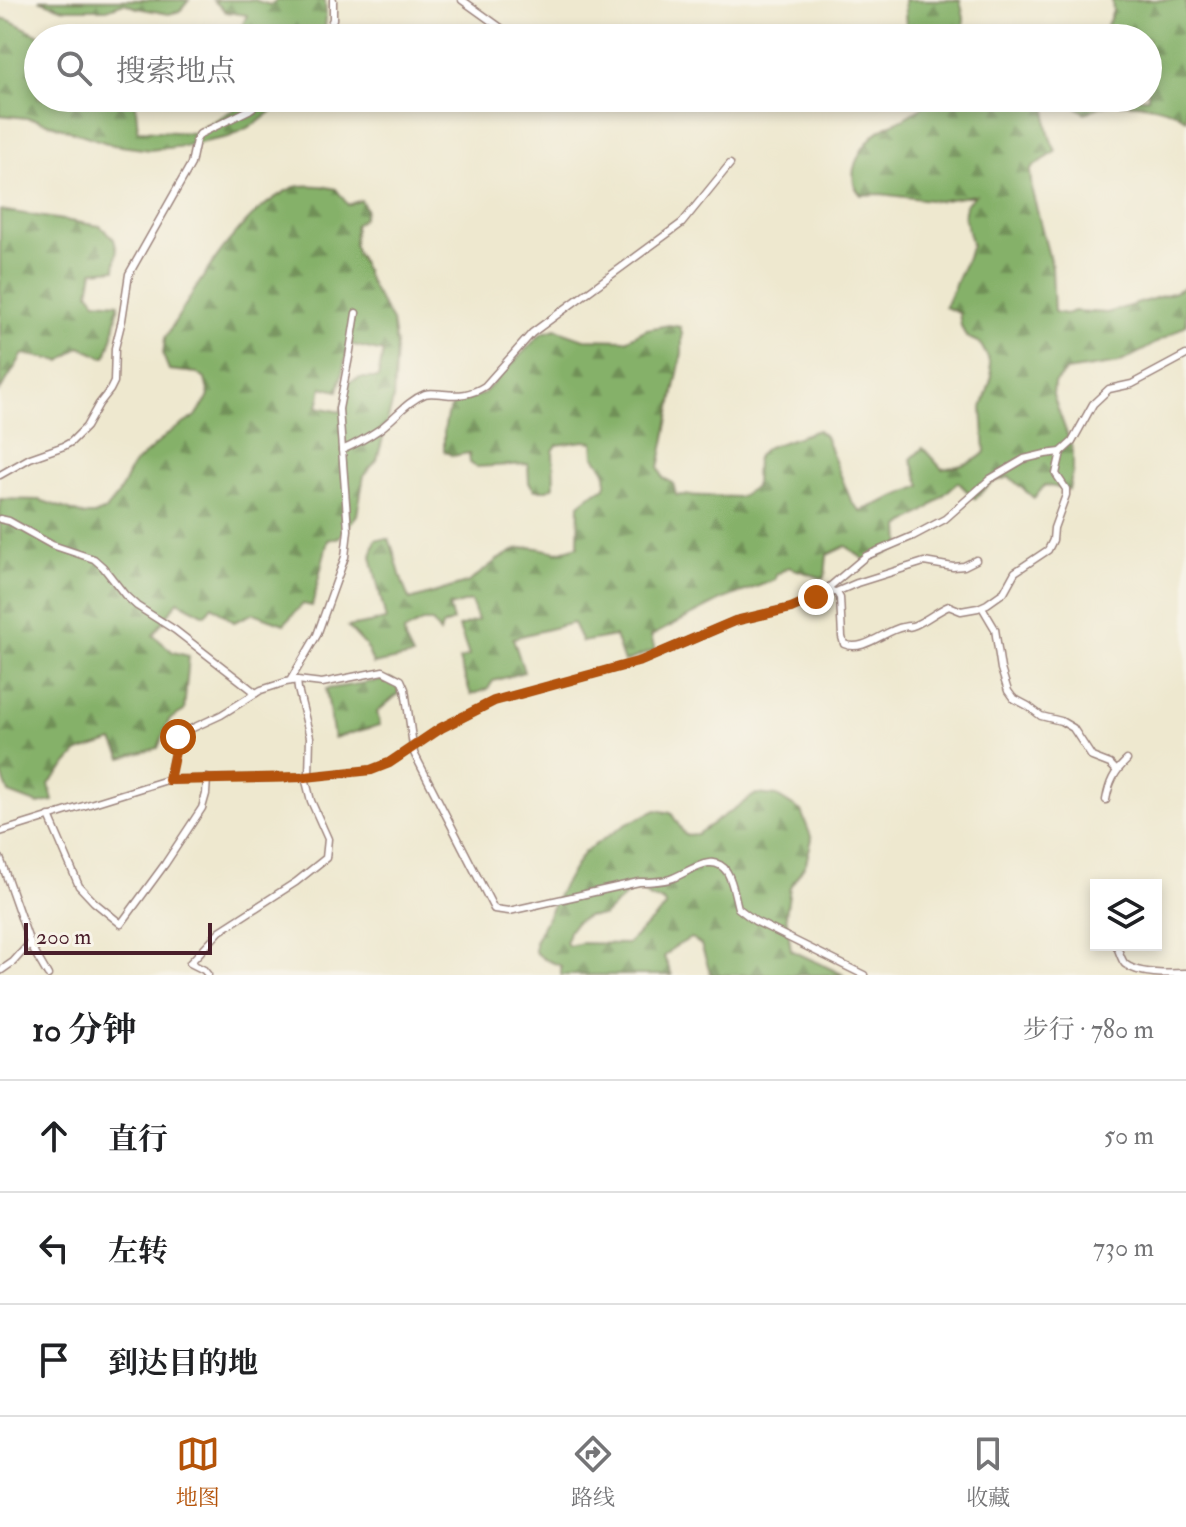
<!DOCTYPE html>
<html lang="zh">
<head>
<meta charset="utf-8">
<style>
	:root { --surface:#fff; --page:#f2f2f2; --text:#202124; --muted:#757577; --line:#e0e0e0; --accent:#b45309 }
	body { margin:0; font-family:"IM FELL Double Pica","Noto Serif SC",serif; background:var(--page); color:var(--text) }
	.controls { position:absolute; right:24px; bottom:24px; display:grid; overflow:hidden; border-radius:0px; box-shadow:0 4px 12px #0003 }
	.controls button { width:72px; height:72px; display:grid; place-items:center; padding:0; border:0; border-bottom:2px solid var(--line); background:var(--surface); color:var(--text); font:40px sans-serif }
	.scale { position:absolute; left:24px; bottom:20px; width:188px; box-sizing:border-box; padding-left:8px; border:4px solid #4a1f2b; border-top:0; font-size:22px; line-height:28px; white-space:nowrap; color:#4a1f2b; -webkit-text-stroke:6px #f7f3e8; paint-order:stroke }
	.stop { position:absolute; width:24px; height:24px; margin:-18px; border:6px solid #b45309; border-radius:50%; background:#fff }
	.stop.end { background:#b45309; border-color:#fff; box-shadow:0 2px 8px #0008 }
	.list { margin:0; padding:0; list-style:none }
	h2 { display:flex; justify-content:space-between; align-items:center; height:104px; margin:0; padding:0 32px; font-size:34px }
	h2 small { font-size:26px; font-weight:400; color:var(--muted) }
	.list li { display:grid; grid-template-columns:52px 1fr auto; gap:24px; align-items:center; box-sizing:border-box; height:112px; padding:0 32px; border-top:2px solid var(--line) }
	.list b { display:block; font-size:30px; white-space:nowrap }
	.list em { font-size:26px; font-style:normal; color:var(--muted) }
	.icon { flex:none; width:44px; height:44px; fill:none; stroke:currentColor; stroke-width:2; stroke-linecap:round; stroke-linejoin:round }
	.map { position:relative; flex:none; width:1186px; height:975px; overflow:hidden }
	.search { position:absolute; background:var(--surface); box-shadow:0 4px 12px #0003; left:24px; right:24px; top:24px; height:88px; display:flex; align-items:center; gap:20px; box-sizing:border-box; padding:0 28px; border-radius:44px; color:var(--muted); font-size:30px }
	.sheet { height:440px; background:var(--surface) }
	nav { display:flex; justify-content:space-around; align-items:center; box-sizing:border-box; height:112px; border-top:2px solid var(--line); background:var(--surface); font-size:22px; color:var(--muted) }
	nav a { display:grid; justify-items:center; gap:4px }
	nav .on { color:var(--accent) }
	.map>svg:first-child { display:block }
</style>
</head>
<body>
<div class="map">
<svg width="1186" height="975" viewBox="0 0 1186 975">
	<defs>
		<pattern id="forest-firs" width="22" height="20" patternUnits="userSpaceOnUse" patternTransform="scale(2)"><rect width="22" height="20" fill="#85b169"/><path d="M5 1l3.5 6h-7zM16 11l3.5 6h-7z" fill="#6f8f57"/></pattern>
	</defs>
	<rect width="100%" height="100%" fill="#f7f3e8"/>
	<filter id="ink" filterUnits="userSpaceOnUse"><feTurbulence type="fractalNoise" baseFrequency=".0125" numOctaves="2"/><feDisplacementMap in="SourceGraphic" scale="16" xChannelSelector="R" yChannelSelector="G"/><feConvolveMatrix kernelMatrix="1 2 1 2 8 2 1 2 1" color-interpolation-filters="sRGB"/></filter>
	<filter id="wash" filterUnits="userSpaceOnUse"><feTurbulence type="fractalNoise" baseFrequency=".006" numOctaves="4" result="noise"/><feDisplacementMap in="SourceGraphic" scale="32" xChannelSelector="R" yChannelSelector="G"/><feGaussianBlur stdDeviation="1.8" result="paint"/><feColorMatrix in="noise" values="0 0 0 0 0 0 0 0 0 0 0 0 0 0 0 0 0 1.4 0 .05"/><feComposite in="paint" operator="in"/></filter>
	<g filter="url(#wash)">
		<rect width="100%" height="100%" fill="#eee8cf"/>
		<!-- forest -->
		<g fill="url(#forest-firs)" stroke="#68684a" stroke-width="2" fill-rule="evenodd">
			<path d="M39,0H189L180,11L169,14L137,8L124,3L107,9H64Z"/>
			<path d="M213,0H254L270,5L277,0H325L326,18L324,38H237L247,15L226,12Z"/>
			<path d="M904,0H960L964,18L963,38H907Z"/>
			<path d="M1112,0H1186V120C1170,105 1132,102 1110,104C1102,105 1093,110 1085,113L1073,105L1072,98H1148V38H1102L1113,11Z"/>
			<path d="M0,18L9,20L45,38H38V98H135L138,130L193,133L254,98H289L257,123L229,137L184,146L150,150L113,145L35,119L0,115Z"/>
			<path d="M933,98H1049C1045,119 1046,132 1056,151C1048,159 1036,162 1030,171L1032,191L1052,268L1054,312L1066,314L1074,311L1107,313L1175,292L1186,286V325L1146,349L1119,363L1066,371L1054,383L1053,395L1073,451V470L1069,490L1045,485L1034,498L1009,477L992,482L975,499L958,482L929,508L900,527L901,547L866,561L846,546L827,555L825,577L822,578L788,567L776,575L775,580L721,600L651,636L655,650L624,662L615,636L582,642L573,623L513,638L524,672L493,681L488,689L471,695L459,660L469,656L459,627L478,620L471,601L449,607L453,621L442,626L440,633L432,622H422L404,632L405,640L413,656L373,664L366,646L348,627L386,620L371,556L376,539H389C398,560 399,581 410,600L469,582L497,560L517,549L532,547L558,552L578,546L579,504L589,496L605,487C610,473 602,466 594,456L593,442L584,441L557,445L553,451L554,486L547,490H535L529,483L528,464L476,467L470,463L469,453L453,456L444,451V431L447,415L453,405L483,394L542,333L556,329L584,339L626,340L647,329L669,325L680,327L682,333V353L659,468L663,478L673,483L676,495L739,497L755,487L756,458L765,448L818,430L825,436L852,503L861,511L921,486L911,459L923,448L942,469C958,466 974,464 985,452L982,408L992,376L988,358L980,343L966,337L961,326L959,313L945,307L972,246L964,216L966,204L975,195L938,201L880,194L861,195C843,176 860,149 875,134C883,127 895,123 904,118C913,113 922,107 931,101Z"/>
			<path d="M322,186L336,189L348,205L361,200L366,209L363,218L355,225L354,246L374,291L392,321L396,346L393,400L377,460L364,475L357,515L339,537L328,540L312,606L303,604L284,624L254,613L234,622L212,606L205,615L178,601L153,635L173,652L189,656L184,711L169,720L158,748L122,758L113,741L78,752L49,784L53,801L38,804L9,793L0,770V499L40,500L84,515H94L106,510L118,495L132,466L169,433L196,416L209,396L205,379L197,373L169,370L163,355L165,338C198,285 234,216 292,188C300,184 313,186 322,186ZM349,344L383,352L378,378H360L348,382L341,412L318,407L322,387L338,391Z"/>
			<path d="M0,210L100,226L114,239L117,251L115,269L93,271L89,292L96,301L119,303L113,335L106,357H102L80,347L61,361L23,354L0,391Z"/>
			<path d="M390,679L398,683V694L377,712L380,725L334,738L326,689Z"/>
			<path d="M756,794L777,796L801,811L812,839L806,863L790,887L786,915L791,950L844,975H711L701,945L691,938L673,948L664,957L672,975H561V966L544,959L535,952V942L562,887L584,852L626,824L656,810L671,813L685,835L697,834ZM641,891L651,898L663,901L666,907L627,944L582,943L568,946L566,942L569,931L576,922L587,916H603L630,892Z"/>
		</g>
	</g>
	<g filter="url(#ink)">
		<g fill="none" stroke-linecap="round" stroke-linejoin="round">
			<!-- minor casing -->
			<g stroke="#9c847d" stroke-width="9">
				<g id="minor">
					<path d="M462,0L508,33"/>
					<path d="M325,38L333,19V0"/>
					<path d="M342,450C356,444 368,437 380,429C395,418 407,401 425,394C431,392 437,394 443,394C459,396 471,395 485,386L532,333L682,223L730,164"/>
					<path d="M0,475L30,458L64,446L71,442L86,427L99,404L110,390L114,382L115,348L122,320L129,274L191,164L196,140L200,134L249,110L266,98"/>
					<path d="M0,519L9,521L52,545L94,559L103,567L125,595L137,606L175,630L256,693"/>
					<path d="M827,589L837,593L840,598L842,637L844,644C863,653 885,630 903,627C915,624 904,629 915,625C927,620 937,611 949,606L961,611L978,608L987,604L1004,592L1015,572L1048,550L1053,540L1054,528L1066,495V489L1056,474L1061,452"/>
					<path d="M836,592L857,583L924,562L953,567L964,566L976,560"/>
					<path d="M982,607L995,629L1001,669L1008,691L1013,698L1028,706L1041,716L1061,721L1073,728L1092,757L1110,764L1116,770"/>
					<path d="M297,680L298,689L310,737L309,776"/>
					<path d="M290,681L317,635L345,557L348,530L339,409L349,357L356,313"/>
					<path d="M169,780L176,745L178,737L184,732L221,715L261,690L286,682L297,680L322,683L383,671L401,680L405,689L414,753L494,909L509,911L639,882C650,882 660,882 670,879C687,874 713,850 727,872C733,882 735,897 738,908L755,921L864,975"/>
					<path d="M1106,800C1109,783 1114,772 1127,760"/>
					<path d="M49,816L79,886L94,902L121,924L165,864L202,808L206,794L207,778"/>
					<path d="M0,832L167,780L305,777L371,770L389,763L441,728L494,701L641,661L735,621L791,608L816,597L827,589L866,556L913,536L945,519L990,479L1024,459L1045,454L1061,452L1072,442L1093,404L1109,389L1132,384L1186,355"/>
					<path d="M0,858L31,946L48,975"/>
					<path d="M1116,945C1119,950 1121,960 1125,964C1139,975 1168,974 1186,973"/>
					<path d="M0,971L13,962L30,943"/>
					<path d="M208,975L204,970L190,963L220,931L296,882L326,858L328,839L311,801L305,777"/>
				</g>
			</g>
			<!-- minor -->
			<use href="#minor" stroke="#fff" stroke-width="6"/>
		</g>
	</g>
	<g fill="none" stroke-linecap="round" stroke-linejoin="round" filter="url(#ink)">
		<!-- route -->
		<path stroke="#b45309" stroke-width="10" d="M178,737L169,780L305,777L371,770L389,763L441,728L494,701L641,661L735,621L791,608L816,597"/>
	</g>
</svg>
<div class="controls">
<button><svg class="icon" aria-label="layers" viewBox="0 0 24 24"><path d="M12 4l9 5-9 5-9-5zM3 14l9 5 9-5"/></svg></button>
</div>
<div class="scale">200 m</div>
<div class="stop" style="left:178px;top:737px"></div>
<div class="stop end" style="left:816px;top:597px"></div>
<div class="search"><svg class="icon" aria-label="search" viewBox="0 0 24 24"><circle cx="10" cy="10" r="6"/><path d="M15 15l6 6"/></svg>搜索地点</div>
</div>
<section class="sheet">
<h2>10 分钟<small>步行 · 780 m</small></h2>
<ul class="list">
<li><svg class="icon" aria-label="ahead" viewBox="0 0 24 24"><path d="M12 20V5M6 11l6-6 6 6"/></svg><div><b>直行</b></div><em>50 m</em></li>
<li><svg class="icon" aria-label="left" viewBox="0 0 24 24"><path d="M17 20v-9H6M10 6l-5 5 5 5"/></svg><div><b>左转</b></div><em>730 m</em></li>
<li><svg class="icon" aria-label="arrive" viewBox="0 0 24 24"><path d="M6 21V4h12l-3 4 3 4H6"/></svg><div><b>到达目的地</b></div></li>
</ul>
</section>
<nav>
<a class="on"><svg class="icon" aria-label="map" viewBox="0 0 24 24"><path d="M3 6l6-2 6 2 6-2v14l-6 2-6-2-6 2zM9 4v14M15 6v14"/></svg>地图</a>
<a><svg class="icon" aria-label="directions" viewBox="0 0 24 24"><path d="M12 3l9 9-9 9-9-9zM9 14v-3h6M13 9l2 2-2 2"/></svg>路线</a>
<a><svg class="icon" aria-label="saved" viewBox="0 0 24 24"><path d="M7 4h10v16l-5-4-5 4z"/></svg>收藏</a>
</nav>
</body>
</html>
